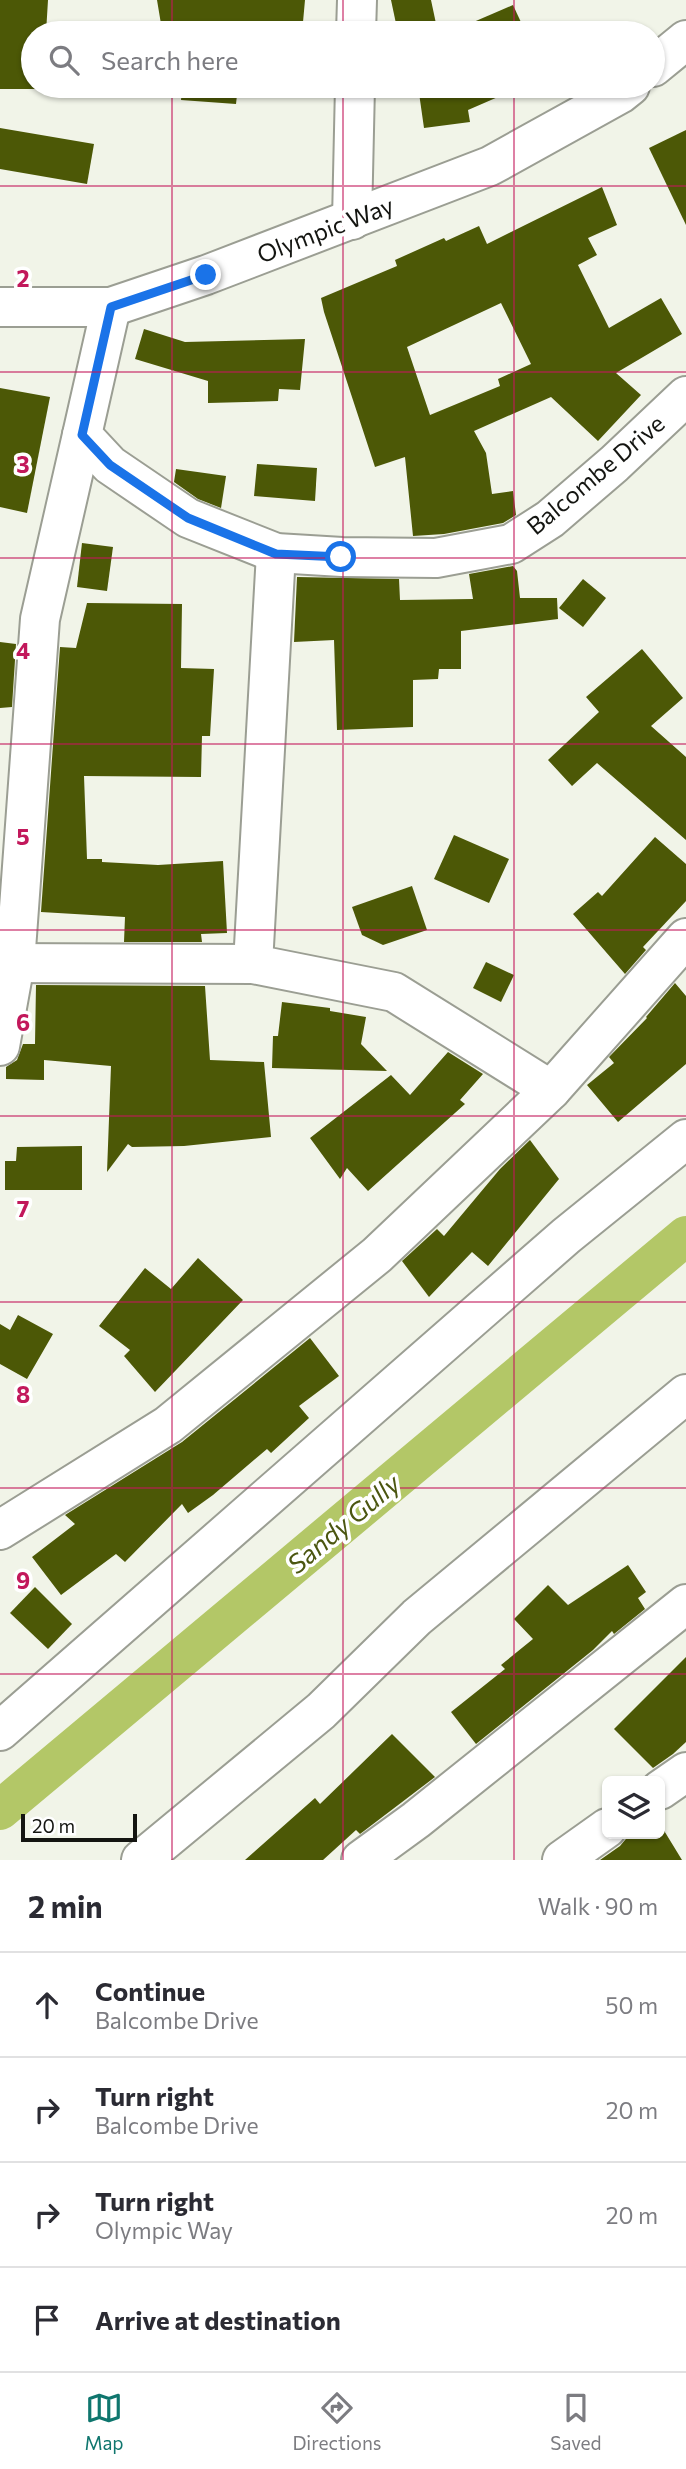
<!DOCTYPE html>
<html lang="en">
<head>
<meta charset="utf-8">
<style>
	:root { --surface:#fff; --page:#f2f2f3; --text:#2b2b33; --muted:#7c7c81; --line:#e1e1e2; --accent:#0f766e }
	body { margin:0; font-family:Commissioner,sans-serif; background:var(--page); color:var(--text) }
	.controls { position:absolute; right:21px; bottom:21px; display:grid; overflow:hidden; border-radius:10px; box-shadow:0 2px 5px #0004 }
	.controls button { width:63px; height:63px; display:grid; place-items:center; padding:0; border:0; border-bottom:2px solid var(--line); background:var(--surface); color:var(--text); font:35px sans-serif }
	.scale { position:absolute; left:21px; bottom:18px; width:116px; box-sizing:border-box; padding-left:7px; border:4px solid #141511; border-top:0; font-size:19px; line-height:24px; white-space:nowrap; color:#141511; -webkit-text-stroke:5px #fff; paint-order:stroke }
	.stop { position:absolute; width:21px; height:21px; margin:-16px; border:5px solid #1a73e8; border-radius:50%; background:#fff }
	.stop.end { background:#1a73e8; border-color:#fff; box-shadow:0 2px 7px #0008 }
	.list { margin:0; padding:0; list-style:none }
	h2 { display:flex; justify-content:space-between; align-items:center; height:91px; margin:0; padding:0 28px; font-size:30px }
	h2 small { font-size:23px; font-weight:400; color:var(--muted) }
	.list li { display:grid; grid-template-columns:46px 1fr auto; gap:21px; align-items:center; box-sizing:border-box; height:105px; padding:0 28px; border-top:2px solid var(--line) }
	.list b { display:block; font-size:26px; white-space:nowrap }
	.list p { margin:0; font-size:23px; white-space:nowrap; color:var(--muted) }
	.list em { font-size:23px; font-style:normal; color:var(--muted) }
	.icon { flex:none; width:38px; height:38px; fill:none; stroke:currentColor; stroke-width:2; stroke-linecap:round; stroke-linejoin:round }
	.map { position:relative; flex:none; width:686px; height:1860px; overflow:hidden }
	.search { position:absolute; background:var(--surface); box-shadow:0 2px 5px #0004; left:21px; right:21px; top:21px; height:77px; display:flex; align-items:center; gap:18px; box-sizing:border-box; padding:0 24px; border-radius:38px; color:var(--muted); font-size:26px }
	.sheet { height:511px; background:var(--surface) }
	nav { display:flex; justify-content:space-around; align-items:center; box-sizing:border-box; height:98px; border-top:2px solid var(--line); background:var(--surface); font-size:19px; color:var(--muted) }
	nav a { display:grid; justify-items:center; gap:4px }
	nav .on { color:var(--accent) }
	.map>svg:first-child { display:block }
</style>
</head>
<body>
<div class="map">
<svg width="686" height="1860" viewBox="0 0 686 1860">
	<rect width="100%" height="100%" fill="#f1f4e8"/>
	<g fill="none" stroke-linecap="round" stroke-linejoin="round">
		<!-- canal -->
		<path stroke="#b3c767" stroke-width="40" d="M0,1810L686,1236"/>
	</g>
	<!-- building -->
	<g fill="#4c5806" fill-rule="evenodd">
		<path d="M0,0H48L46,33H33V86H41V89H0Z"/>
		<path d="M157,0H305L302,33H121V29L162,30Z"/>
		<path d="M391,0H431L438,33H398Z"/>
		<path d="M513,5L526,33H448Z"/>
		<path d="M121,86H238L236,104L181,100L182,89H121Z"/>
		<path d="M418,86H523L468,110L470,122L424,128Z"/>
		<path d="M0,128L94,144L87,184L0,169Z"/>
		<path d="M686,130V225L649,148Z"/>
		<path d="M602,187L617,225L588,238L597,255L578,265L609,328L661,298L682,334L616,373L641,395L598,441L551,397L474,431L486,453L492,494L513,491L516,515L503,523L444,534L413,536L405,457L375,467L324,312L321,298L397,266L395,260L444,238L446,241L479,226L487,244ZM501,303L531,364L498,379L500,386L430,415L407,347Z"/>
		<path d="M144,329L185,342L305,339L300,390L279,389L278,401L208,403V381L135,359Z"/>
		<path d="M0,388L50,397L27,513L0,507Z"/>
		<path d="M257,464L317,468L315,501L254,496Z"/>
		<path d="M176,469L226,476L221,508L198,499L174,482Z"/>
		<path d="M82,543L113,547L107,591L77,587Z"/>
		<path d="M513,566L517,571L520,598H557L558,619L461,631V669H439L438,679L413,680V727L337,730L334,640L294,642L297,577L399,579L400,600L473,599L469,574Z"/>
		<path d="M583,579L606,598L583,627L559,608Z"/>
		<path d="M87,603L182,604L181,668L214,669L210,736H202L201,777L84,776L87,859H102V862L158,865L223,861L227,933L201,934L202,942H124L125,917L41,912L60,647L76,648Z"/>
		<path d="M0,642L16,644L12,707L0,708Z"/>
		<path d="M642,649L683,698L651,726L686,757V840L597,763L572,786L548,760L599,712L586,697Z"/>
		<path d="M454,835L509,859L489,903L434,879Z"/>
		<path d="M655,837L686,864V901L643,947L646,950L625,974L573,914L598,892L602,896Z"/>
		<path d="M412,886L427,930L383,945L362,935L352,907Z"/>
		<path d="M486,962L514,975L501,1002L473,988Z"/>
		<path d="M675,983L686,996V1064L618,1122L587,1085L614,1063L609,1057L647,1018L646,1017Z"/>
		<path d="M36,985L205,986L210,1060L264,1062L271,1137L184,1146L132,1147L128,1144L107,1172L111,1066L44,1060V1080L6,1079V1067L17,1060L23,1044H35Z"/>
		<path d="M282,1002L330,1008V1011L366,1017L361,1044L387,1071L272,1068L273,1036H278Z"/>
		<path d="M448,1052L483,1074L460,1100L465,1104L368,1191L347,1168L340,1179L310,1138L391,1075L410,1095Z"/>
		<path d="M530,1140L559,1179L488,1266L472,1252L429,1297L402,1261L437,1229L444,1236L500,1169Z"/>
		<path d="M82,1146V1190H5V1161H16L17,1147Z"/>
		<path d="M198,1258L243,1300L155,1392L124,1356L130,1350L99,1326L145,1268L171,1289Z"/>
		<path d="M18,1315L53,1334L27,1379L0,1364V1324L10,1330Z"/>
		<path d="M310,1338L339,1376L299,1406L309,1418L271,1453L267,1449L213,1495L188,1513L182,1504L125,1562L116,1554L61,1595L32,1557L75,1524L65,1515L182,1442Z"/>
		<path d="M628,1565L646,1592L638,1598L645,1609L614,1634L612,1631L593,1650L476,1744L451,1712L505,1669L501,1665L533,1639L514,1619L548,1585L568,1605Z"/>
		<path d="M35,1587L72,1624L48,1649L10,1613Z"/>
		<path d="M686,1657V1742L673,1754L653,1768L614,1729Z"/>
		<path d="M392,1734L435,1777L360,1834L356,1830L323,1860H245L315,1798L320,1804Z"/>
		<path d="M660,1824L682,1860H600L620,1846L630,1834H660Z"/>
	</g>
	<g fill="none" stroke-linecap="round" stroke-linejoin="round">
		<!-- minor casing -->
		<g stroke="#9b9e93" stroke-width="42">
			<g id="minor">
				<path d="M356,33L357,0"/>
				<path d="M653,67L686,40"/>
				<path d="M352,220L355,86"/>
				<path d="M0,307H111L206,275L490,166L620,94L630,86"/>
				<path d="M111,307L82,435L110,465L188,518L276,553L342,557L436,558L511,544L550,519L614,464L686,396"/>
				<path d="M276,553L253,964L394,992L551,1090"/>
				<path d="M0,963L253,964"/>
				<path d="M0,1046L15,963L40,619L82,435"/>
				<path d="M0,1530L168,1425L377,1255L551,1090L686,938"/>
				<path d="M0,1731L566,1236L686,1139"/>
				<path d="M660,1790L686,1772"/>
				<path d="M141,1860L321,1711L417,1617L686,1394"/>
				<path d="M361,1860L416,1820L686,1604"/>
				<path d="M562,1860L607,1828"/>
			</g>
		</g>
		<!-- minor -->
		<use href="#minor" stroke="#fff" stroke-width="38"/>
	</g>
	<g fill="none" stroke-linecap="round" stroke-linejoin="round">
		<!-- route -->
		<path stroke="#1a73e8" stroke-width="9" d="M206,275L111,307L82,435L110,465L188,518L276,554L341,557"/>
	</g>
	<!-- grid -->
	<path fill="none" stroke="#c2185b" stroke-width="2" stroke-opacity="0.55" d="M172,0V33M343,0V33M514,0V33M172,86V1860M343,86V1860M514,86V1860M0,186H686M0,372H686M0,558H686M0,744H686M0,930H686M0,1116H686M0,1302H686M0,1488H686M0,1674H686"/>
	<g text-anchor="middle" dominant-baseline="central" stroke-width="7" stroke-linejoin="round" paint-order="stroke">
		<!-- street labels -->
		<g font-size="24" fill="#141511" stroke="#fff">
			<text transform="translate(325 229) rotate(-21)">Olympic Way</text>
			<text transform="translate(595 474) rotate(-40)">Balcombe Drive</text>
		</g>
		<!-- water labels -->
		<g font-size="26" font-style="italic" fill="#4b5610" stroke="#fff">
			<text transform="translate(343 1523) rotate(-40)">Sandy Gully</text>
		</g>
	</g>
	<g font-size="23" text-anchor="middle" font-weight="bold" fill="#c2185b" stroke="#fff" stroke-width="7" stroke-linejoin="round" paint-order="stroke">
		<text x="23" y="287">2</text>
		<text x="23" y="473">3</text>
		<text x="23" y="659">4</text>
		<text x="23" y="845">5</text>
		<text x="23" y="1031">6</text>
		<text x="23" y="1217">7</text>
		<text x="23" y="1403">8</text>
		<text x="23" y="1589">9</text>
	</g>
</svg>
<div class="controls">
<button><svg class="icon" aria-label="layers" viewBox="0 0 24 24"><path d="M12 4l9 5-9 5-9-5zM3 14l9 5 9-5"/></svg></button>
</div>
<div class="scale">20 m</div>
<div class="stop" style="left:341px;top:557px"></div>
<div class="stop end" style="left:206px;top:275px"></div>
<div class="search"><svg class="icon" aria-label="search" viewBox="0 0 24 24"><circle cx="10" cy="10" r="6"/><path d="M15 15l6 6"/></svg>Search here</div>
</div>
<section class="sheet">
<h2>2 min<small>Walk · 90 m</small></h2>
<ul class="list">
<li><svg class="icon" aria-label="ahead" viewBox="0 0 24 24"><path d="M12 20V5M6 11l6-6 6 6"/></svg><div><b>Continue</b><p>Balcombe Drive</p></div><em>50 m</em></li>
<li><svg class="icon" aria-label="right" viewBox="0 0 24 24"><path d="M7 20v-9h11M14 6l5 5-5 5"/></svg><div><b>Turn right</b><p>Balcombe Drive</p></div><em>20 m</em></li>
<li><svg class="icon" aria-label="right" viewBox="0 0 24 24"><path d="M7 20v-9h11M14 6l5 5-5 5"/></svg><div><b>Turn right</b><p>Olympic Way</p></div><em>20 m</em></li>
<li><svg class="icon" aria-label="arrive" viewBox="0 0 24 24"><path d="M6 21V4h12l-3 4 3 4H6"/></svg><div><b>Arrive at destination</b></div></li>
</ul>
</section>
<nav>
<a class="on"><svg class="icon" aria-label="map" viewBox="0 0 24 24"><path d="M3 6l6-2 6 2 6-2v14l-6 2-6-2-6 2zM9 4v14M15 6v14"/></svg>Map</a>
<a><svg class="icon" aria-label="directions" viewBox="0 0 24 24"><path d="M12 3l9 9-9 9-9-9zM9 14v-3h6M13 9l2 2-2 2"/></svg>Directions</a>
<a><svg class="icon" aria-label="saved" viewBox="0 0 24 24"><path d="M7 4h10v16l-5-4-5 4z"/></svg>Saved</a>
</nav>
</body>
</html>
